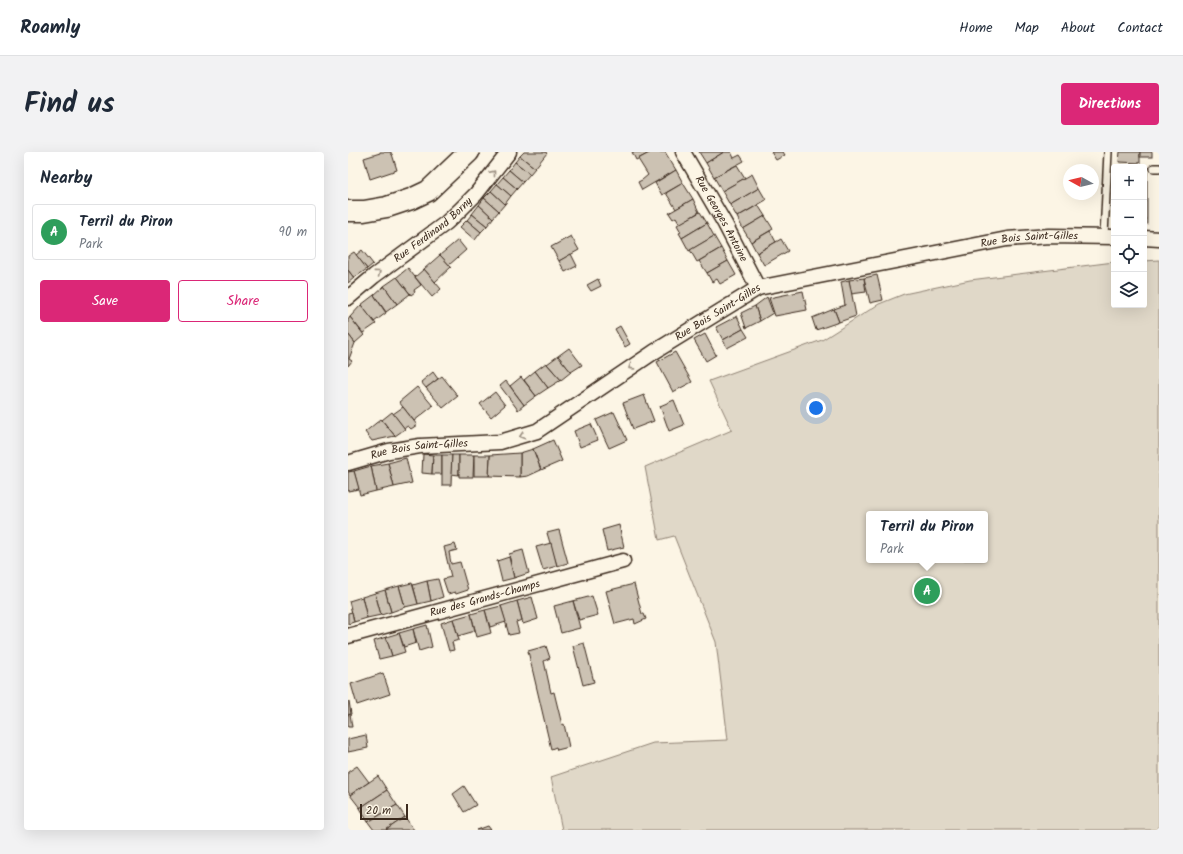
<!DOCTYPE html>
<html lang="en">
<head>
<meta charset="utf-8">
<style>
	:root { --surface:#fff; --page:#f2f2f3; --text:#1f2937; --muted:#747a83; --line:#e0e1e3; --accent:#db2777 }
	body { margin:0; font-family:Kalam,sans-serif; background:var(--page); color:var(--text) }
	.controls { position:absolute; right:12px; top:12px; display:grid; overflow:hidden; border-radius:4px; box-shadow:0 4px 16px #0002 }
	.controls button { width:36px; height:36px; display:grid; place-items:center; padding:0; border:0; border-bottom:1px solid var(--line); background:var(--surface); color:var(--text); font:20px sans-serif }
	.compass { position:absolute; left:715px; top:12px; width:36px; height:36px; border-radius:50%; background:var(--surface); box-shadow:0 4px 16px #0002; rotate:278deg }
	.scale { position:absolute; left:12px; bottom:10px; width:48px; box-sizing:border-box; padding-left:4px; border:2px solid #3b2a1e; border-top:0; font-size:11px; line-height:14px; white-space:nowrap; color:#3b2a1e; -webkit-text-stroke:3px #fcf5e5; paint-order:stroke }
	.you { position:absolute; left:468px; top:256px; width:14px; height:14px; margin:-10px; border:3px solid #fff; border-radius:50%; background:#1a73e8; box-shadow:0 0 0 6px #1a73e833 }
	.badge { display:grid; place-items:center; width:26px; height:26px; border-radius:50%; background:var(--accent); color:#fff; font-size:13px; font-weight:700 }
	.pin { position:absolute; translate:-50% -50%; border:2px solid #fff; box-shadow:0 1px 4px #0006 }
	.popup { position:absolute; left:518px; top:359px; width:122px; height:52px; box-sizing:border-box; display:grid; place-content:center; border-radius:4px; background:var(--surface); filter:drop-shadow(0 1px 3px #0005); font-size:13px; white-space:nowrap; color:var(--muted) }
	.popup b { font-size:15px; color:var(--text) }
	.popup::after { content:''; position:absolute; left:50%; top:100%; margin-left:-8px; border:8px solid transparent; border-top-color:var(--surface) }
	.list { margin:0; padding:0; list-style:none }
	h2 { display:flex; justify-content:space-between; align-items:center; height:52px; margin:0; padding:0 16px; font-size:17px }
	h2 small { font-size:13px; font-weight:400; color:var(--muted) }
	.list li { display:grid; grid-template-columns:26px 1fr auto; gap:12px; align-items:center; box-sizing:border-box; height:56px; margin:0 8px 8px; padding:0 8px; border:1px solid var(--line); border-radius:4px }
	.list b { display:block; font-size:15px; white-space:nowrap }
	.list p { margin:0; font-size:13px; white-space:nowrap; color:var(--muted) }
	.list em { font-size:13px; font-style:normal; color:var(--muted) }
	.actions { display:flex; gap:8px; padding:12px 16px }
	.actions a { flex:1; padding:9px 0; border:1px solid var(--accent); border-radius:4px; text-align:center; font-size:14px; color:var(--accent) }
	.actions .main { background:var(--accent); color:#fff }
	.icon { flex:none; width:22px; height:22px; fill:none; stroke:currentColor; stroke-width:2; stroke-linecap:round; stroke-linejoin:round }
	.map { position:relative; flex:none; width:811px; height:678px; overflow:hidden; border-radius:4px }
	header { display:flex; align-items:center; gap:24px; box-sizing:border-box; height:56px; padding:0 20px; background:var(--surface); border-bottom:1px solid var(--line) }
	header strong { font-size:19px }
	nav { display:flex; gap:22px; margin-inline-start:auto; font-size:14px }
	.intro { display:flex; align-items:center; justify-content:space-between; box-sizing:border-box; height:96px; padding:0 24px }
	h1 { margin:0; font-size:28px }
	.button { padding:10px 18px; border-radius:4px; background:var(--accent); color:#fff; font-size:14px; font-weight:700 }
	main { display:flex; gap:24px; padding:0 24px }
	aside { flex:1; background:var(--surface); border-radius:4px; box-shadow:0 4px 16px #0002 }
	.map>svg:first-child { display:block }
</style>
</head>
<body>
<header>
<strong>Roamly</strong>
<nav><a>Home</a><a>Map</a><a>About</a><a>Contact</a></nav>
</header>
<div class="intro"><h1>Find us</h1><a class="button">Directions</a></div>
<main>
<aside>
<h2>Nearby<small></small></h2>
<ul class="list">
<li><span class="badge" style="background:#2e9e5b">A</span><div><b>Terril du Piron</b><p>Park</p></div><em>90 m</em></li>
</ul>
<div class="actions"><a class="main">Save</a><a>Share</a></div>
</aside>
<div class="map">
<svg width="811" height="678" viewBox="0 0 811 678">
	<rect width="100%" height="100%" fill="#fcf5e5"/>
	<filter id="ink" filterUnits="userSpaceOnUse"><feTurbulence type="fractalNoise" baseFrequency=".025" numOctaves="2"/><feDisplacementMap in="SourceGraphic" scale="8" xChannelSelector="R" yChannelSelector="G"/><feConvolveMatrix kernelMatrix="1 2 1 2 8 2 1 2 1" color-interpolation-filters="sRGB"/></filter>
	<g filter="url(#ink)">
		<!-- green -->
		<path fill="#e0d8c8" stroke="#8e8173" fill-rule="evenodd" d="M811,108V678H214L203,625L305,591L380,588L368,490L326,384L311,388L297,315L384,278L361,229L474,188L531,152L556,142L622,128L766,110V153H796V109ZM521,362H637V408H521Z"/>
		<!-- building -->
		<g fill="#ccc2b3" stroke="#3b2a1e">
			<path d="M32,0H43V2H44L49,18L22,27L16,6L32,1Z"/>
			<path d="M176,0H197L199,1L187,16L172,4Z"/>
			<path d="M284,0H303L288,8Z"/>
			<path d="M303,0H317L328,18L294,38L290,30L294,28L300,23L290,7Z"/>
			<path d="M351,0H376L358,11Z"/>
			<path d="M376,0H383L386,6L392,3L396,9L366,25L358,11Z"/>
			<path d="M423,0H435L437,3L428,8Z"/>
			<path d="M772,0H792V11L771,10Z"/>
			<rect x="792" y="0" width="12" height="5"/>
			<path d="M172,4L187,16L182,22L167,10Z"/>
			<path d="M167,10L182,22L175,30L161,18Z"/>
			<path d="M389,13L397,26L374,39L366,25Z"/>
			<path d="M772,13L800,15L799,24H796V15H771Z"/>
			<path d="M161,18L175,30L169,37L155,25Z"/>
			<path d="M328,18L335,31L314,43L307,31Z"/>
			<path d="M404,22L411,36L382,53L374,39Z"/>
			<rect x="796" y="24" width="3" height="48"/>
			<path d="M155,25L169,37L163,44L149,32Z"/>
			<path d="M335,31L345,47L328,57L318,41Z"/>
			<path d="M149,32L163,44L157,52L143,39Z"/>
			<path d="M411,36L418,48L389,65L382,53Z"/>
			<path d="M143,39L157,52L151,59L136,46Z"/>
			<path d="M136,46L151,59L145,66L131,53Z"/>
			<path d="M345,47L351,60L332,72L328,65L325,67L321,61Z"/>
			<path d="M131,53L145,66L139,74L124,62Z"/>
			<path d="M410,53L417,64L395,77L389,65Z"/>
			<path d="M352,60L359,71L334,86L331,81L333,80L329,73Z"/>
			<path d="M124,62L139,74L133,80L119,68Z"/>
			<path d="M417,64L425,77L403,90L395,77Z"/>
			<path d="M119,68L133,80L127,88L112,75Z"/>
			<path d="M359,71L366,84L341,99L334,86Z"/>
			<path d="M422,79L428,90L409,101L403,90Z"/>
			<path d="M223,84L231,98L211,109L203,95Z"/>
			<path d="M366,84L373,96L349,110L342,98Z"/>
			<path d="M433,87L440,99L416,113L409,101Z"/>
			<path d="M110,88L118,98L101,113L92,103Z"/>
			<path d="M373,96L380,109L359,121L351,109Z"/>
			<path d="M14,98L25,112L19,117L8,103Z"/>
			<path d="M6,100L19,117L6,126L0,118V104Z"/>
			<path d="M223,102L229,114L217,120L211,109Z"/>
			<path d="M92,103L103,115L87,130L76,117Z"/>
			<path d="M380,109L388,123L372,132L369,127L364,130L359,121Z"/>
			<path d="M60,116L73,133L66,138L67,140L63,143L49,125Z"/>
			<path d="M76,117L93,137L84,145L67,125Z"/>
			<path d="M0,118L6,126L0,131Z"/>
			<path d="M529,123L535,148L522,151L516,126Z"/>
			<path d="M49,125L62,142L49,152L36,134Z"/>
			<path d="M516,126L518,140L503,142L501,128Z"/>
			<path d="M250,127L253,134L243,139L239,133Z"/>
			<path d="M501,128L508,164L491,170L486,157L497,153L493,130Z"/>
			<path d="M36,134L49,152L38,160L26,143Z"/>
			<path d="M455,139L459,158L427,164L421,146Z"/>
			<path d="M26,143L38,161L26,170L13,153Z"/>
			<path d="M419,145L425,161L412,169L407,154Z"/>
			<path d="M13,153L28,172L15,181L2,165Z"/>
			<path d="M407,154L412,169L398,176L393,161Z"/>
			<path d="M486,157L491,170L468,178L464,166Z"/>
			<path d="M389,164L395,177L375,188L368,175Z"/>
			<path d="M2,165L16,183L7,191L0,182V168Z"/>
			<path d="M272,174L282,192L277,195L267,177Z"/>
			<path d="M395,177L400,185L379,196L375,188Z"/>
			<path d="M0,182L7,191L1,207L4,209L0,214Z"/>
			<path d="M357,182L368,203L358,209L346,188Z"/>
			<path d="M221,196L234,213L223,220L210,204Z"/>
			<path d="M327,200L344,230L325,240L309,210Z"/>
			<path d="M210,204L223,220L213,228L199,212Z"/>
			<path d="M198,211L213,228L200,236L187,219Z"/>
			<path d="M187,219L200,236L188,244L176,228Z"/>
			<path d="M85,220L90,227L78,236L73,230Z"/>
			<path d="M94,224L110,244L95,256L78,236Z"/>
			<path d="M173,225L188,244L176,253L162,234Z"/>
			<path d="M158,229L176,253L170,258L152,234Z"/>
			<path d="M69,235L85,254L66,269L51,250Z"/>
			<path d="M147,240L157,253L143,265L132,252Z"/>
			<path d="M296,243L306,269L285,277L275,251Z"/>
			<path d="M326,248L336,273L321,279L312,254Z"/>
			<path d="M55,255L69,273L63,277L60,274L56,276L45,262Z"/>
			<path d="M44,260L57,277L47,284L34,268Z"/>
			<path d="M266,260L279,288L261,296L248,268Z"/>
			<path d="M33,267L47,284L24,289L17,280Z"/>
			<path d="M243,272L250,288L232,295L226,279Z"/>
			<path d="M205,288L214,309L193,318L185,297Z"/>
			<path d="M185,297L193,318L180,324L172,325V301Z"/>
			<path d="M172,301V325L141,324L142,303Z"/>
			<path d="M75,302L85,303L84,322L74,321Z"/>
			<path d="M85,303H94V322H84Z"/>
			<path d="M94,303H104L103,333H94Z"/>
			<path d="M104,303H111V323L103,322Z"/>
			<path d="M111,303H126L125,325H111Z"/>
			<path d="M126,303H142L141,324H126Z"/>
			<path d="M58,306L64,331L46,335L40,311Z"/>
			<path d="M40,311L46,335L28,339L23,314Z"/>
			<path d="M23,314L28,339L12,343L6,319Z"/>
			<path d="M6,319L11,337L0,339V320Z"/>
			<path d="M271,373L276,395L259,399L254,378Z"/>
			<path d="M211,378L220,411L209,414L199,381Z"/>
			<path d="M203,391L209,414L195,418L188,395Z"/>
			<path d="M107,392L109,398L101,400L103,412L112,410L120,438L108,442L107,440L100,442L95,427L103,425L96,395Z"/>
			<path d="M175,398L181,421L166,426L161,402Z"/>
			<path d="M161,405L166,426L154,429L149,409Z"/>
			<path d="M90,427L95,445L83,449L79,429Z"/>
			<path d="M79,429L83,449L70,452L65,433Z"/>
			<path d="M64,431L70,452L57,455L51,434Z"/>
			<path d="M286,432L294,462H296L298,467L287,472L286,467L267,472L258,439Z"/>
			<path d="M51,434L57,455L43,460L37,438Z"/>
			<path d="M37,438L43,460L33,463L27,441Z"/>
			<path d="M27,441L33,463L19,466L14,445Z"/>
			<path d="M244,444L250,463L231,468L225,449Z"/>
			<path d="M14,445L19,466L6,470L1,449Z"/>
			<path d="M184,445L190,467L175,472L169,449Z"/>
			<path d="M169,449L174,468L168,470L171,481L161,483L153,454Z"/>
			<path d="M225,449L232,476L213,481L206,454Z"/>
			<path d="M153,454L158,470L142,475L137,458Z"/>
			<path d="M137,458L143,481L129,485L123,462Z"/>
			<path d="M4,460L6,470L0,472V461Z"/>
			<path d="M123,462L127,479L110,484L105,467Z"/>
			<path d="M105,467L111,488L104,490L106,498L101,499L93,471Z"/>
			<path d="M79,473L84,495L71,499L65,477Z"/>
			<path d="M65,477L68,491L56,495L51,481Z"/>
			<path d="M51,481L57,500L44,504L38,485Z"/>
			<path d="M38,485L44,504L31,507L26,489Z"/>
			<path d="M236,491L246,530L235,533L225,494Z"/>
			<path d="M198,494L202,506L196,509L203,541L206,540L214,573L216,572L221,595L209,598L208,595L203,597L180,499Z"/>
			<path d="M35,521L42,542L9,553L3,532Z"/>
			<path d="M1,549L3,562L0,563V550Z"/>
			<path d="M2,562L4,575H0V563Z"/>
			<path d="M18,583L20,596L0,600V587Z"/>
			<path d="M9,614L21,630L2,643L0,639V620Z"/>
			<path d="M30,624L39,638L12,656L2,643Z"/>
			<path d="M116,634L128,653L116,660L105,642Z"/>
			<path d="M39,638L49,653L20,670L12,656Z"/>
			<path d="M49,653L57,665L38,678H26L20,670Z"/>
			<path d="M57,665L66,678H38Z"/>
			<path d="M140,674L143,678H129Z"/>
		</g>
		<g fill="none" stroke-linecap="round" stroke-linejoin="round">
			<!-- lane casing -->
			<g stroke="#3b2a1e" stroke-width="10">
				<g id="lane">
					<path d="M806,16H811"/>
					<path d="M756,84L760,0"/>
				</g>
			</g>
			<!-- street casing -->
			<g stroke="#3b2a1e" stroke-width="17">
				<g id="street">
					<path id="s1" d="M335,0L377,72L410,136"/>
					<path d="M796,86L811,87"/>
					<path id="s2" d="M0,146L26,124L98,71L111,59L128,42L161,0"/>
					<path id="s3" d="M0,311L41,299L72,294L152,290L189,279L306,200L410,136L659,87L701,84L766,85"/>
					<path id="s4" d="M0,484L275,409"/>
				</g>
			</g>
			<!-- secondary casing -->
			<g stroke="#3b2a1e" stroke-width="23">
				<path id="secondary" d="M0,59H16L39,55L63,47L80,39L121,0"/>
			</g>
			<!-- lane -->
			<use href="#lane" stroke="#fcf5e5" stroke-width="7"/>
			<!-- street -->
			<use href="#street" stroke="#fcf5e5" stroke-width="14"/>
			<!-- secondary -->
			<use href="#secondary" stroke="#fcf5e5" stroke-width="20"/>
		</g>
		<!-- one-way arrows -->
		<defs><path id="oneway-chevron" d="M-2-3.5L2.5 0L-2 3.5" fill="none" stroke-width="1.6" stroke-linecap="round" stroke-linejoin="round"/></defs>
		<g stroke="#9c9082">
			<use href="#oneway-chevron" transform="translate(145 21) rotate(-51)"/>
			<use href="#oneway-chevron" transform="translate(30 121) rotate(-37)"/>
			<use href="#oneway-chevron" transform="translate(283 215) rotate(147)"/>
			<use href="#oneway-chevron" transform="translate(174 284) rotate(163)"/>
		</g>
	</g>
	<g text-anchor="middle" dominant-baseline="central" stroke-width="3" stroke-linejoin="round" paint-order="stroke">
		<!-- street labels -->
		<g font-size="11" fill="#3b2a1e" stroke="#fcf5e5">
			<text stroke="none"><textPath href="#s1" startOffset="77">Rue Georges Antoine</textPath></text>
			<text stroke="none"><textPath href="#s2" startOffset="109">Rue Ferdinand Borny</textPath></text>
			<text stroke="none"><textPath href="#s3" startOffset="732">Rue Bois Saint-Gilles</textPath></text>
			<text stroke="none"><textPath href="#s3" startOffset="409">Rue Bois Saint-Gilles</textPath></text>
			<text stroke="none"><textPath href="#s3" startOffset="73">Rue Bois Saint-Gilles</textPath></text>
			<text stroke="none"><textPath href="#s4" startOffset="142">Rue des Grands-Champs</textPath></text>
		</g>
	</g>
</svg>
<div class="controls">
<button>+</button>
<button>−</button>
<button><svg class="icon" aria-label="locate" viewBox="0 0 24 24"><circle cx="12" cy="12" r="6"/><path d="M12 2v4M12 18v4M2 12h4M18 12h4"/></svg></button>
<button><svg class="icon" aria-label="layers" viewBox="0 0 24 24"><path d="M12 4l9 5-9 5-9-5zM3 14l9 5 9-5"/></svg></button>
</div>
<svg class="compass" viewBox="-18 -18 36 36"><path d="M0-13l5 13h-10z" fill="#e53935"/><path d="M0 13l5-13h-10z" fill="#747a83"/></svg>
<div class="scale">20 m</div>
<div class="you"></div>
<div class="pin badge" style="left:579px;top:439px;background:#2e9e5b">A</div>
<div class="popup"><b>Terril du Piron</b>Park</div>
</div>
</main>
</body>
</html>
